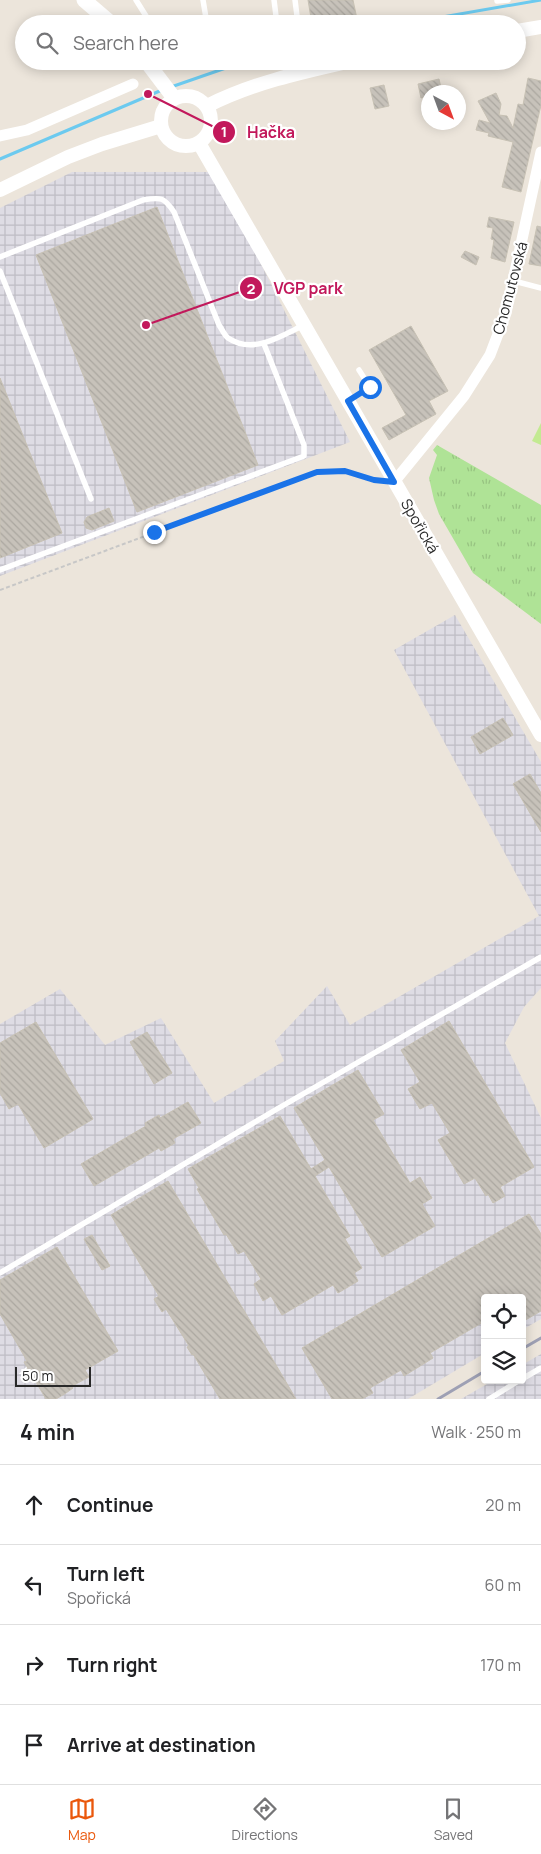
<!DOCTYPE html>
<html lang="en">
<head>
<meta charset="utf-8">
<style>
	:root { --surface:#fff; --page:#f6f6f6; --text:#202124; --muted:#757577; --line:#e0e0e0; --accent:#ea580c }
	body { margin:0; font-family:Manrope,sans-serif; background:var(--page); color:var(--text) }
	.controls { position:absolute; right:15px; bottom:15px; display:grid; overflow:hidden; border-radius:5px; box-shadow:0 2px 12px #0003 }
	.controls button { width:45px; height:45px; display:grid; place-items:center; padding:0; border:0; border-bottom:1px solid var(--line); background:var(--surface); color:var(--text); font:25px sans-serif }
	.compass { position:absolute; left:421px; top:85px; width:45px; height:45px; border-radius:50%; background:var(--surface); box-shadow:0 2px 12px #0003; rotate:139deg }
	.scale { position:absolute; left:15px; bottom:12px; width:76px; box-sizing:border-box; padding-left:5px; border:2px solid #292929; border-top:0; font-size:14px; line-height:18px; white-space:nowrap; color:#292929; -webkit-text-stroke:4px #fff; paint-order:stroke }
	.stop { position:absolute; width:15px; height:15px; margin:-11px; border:4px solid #1a73e8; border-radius:50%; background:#fff }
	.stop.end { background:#1a73e8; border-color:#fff; box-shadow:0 1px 5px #0008 }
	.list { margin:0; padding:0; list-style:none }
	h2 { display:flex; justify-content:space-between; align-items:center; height:65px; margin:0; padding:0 20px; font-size:21px }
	h2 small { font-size:16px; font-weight:400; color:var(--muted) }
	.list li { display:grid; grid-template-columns:32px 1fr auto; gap:15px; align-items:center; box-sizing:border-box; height:80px; padding:0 20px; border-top:1px solid var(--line) }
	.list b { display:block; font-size:19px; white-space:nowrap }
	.list p { margin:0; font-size:16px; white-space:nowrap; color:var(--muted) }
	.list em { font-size:16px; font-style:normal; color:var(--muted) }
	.icon { flex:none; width:28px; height:28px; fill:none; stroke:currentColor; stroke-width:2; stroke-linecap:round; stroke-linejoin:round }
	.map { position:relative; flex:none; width:541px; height:1399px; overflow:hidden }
	.search { position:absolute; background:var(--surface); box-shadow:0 2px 12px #0003; left:15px; right:15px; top:15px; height:55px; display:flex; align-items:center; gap:12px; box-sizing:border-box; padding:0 18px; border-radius:28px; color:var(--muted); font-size:19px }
	.sheet { height:385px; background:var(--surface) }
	nav { display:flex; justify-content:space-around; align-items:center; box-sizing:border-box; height:70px; border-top:1px solid var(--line); background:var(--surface); font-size:14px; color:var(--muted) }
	nav a { display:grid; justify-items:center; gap:2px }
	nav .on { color:var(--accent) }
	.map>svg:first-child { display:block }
</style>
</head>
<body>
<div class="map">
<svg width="541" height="1399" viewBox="0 0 541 1399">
	<defs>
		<pattern id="industrial-grid" width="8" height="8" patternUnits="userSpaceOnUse" patternTransform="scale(1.25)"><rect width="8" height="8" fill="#dedce4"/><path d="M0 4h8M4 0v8" fill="none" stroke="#bebdc4"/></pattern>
		<pattern id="grass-tufts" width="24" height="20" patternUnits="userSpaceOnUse" patternTransform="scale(1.25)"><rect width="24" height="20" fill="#afe396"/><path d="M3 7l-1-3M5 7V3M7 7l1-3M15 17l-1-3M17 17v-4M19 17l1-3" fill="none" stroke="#97c381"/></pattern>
		<pattern id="building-back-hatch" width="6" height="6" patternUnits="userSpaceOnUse" patternTransform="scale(1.25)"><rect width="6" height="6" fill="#c7c2ba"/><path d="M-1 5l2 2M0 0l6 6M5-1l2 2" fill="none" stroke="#aba7a0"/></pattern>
	</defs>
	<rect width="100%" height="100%" fill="#ece5db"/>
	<!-- industrial -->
	<g fill="url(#industrial-grid)">
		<path d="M72,172H215L350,442L0,576V208Z"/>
		<path d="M455,615L541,762V988L524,1007L505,1043L541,1118V1319L522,1330V1298H485V1353L408,1399H0V1024L60,989L105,1045L161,1018L214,1103L284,1061L275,1041L327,986L350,1025L539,916L394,650Z"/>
		<path d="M541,1354V1399H461L494,1380H522V1365Z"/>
	</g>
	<!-- grass -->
	<path fill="url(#grass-tufts)" d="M437,445L541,505V624L473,573L439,514L434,500L429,478L437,455L433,450Z"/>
	<!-- pitch -->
	<path fill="#c3ea92" d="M541,423V445L532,441Z"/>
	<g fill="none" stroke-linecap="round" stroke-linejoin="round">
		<!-- stream -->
		<g stroke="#6ccaef" stroke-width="3">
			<path d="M402,24L541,0"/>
			<path d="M171,87L246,61"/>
			<path d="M0,159L162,90"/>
		</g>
	</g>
	<!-- building -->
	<g fill="url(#building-back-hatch)" stroke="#c7c1b4">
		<path d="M308,0H353L357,19L335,24H312Z"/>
		<path d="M528,78L541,81V105L521,192L502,187L513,142L488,136L489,133L476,130L479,120L490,123L478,101L496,93L501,104L499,115L507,116L513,128L518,104L523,105Z"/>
		<path d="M439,79L442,92H428V96L421,98L418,84Z"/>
		<path d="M384,85L389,106L375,109L370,88Z"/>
		<path d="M157,207L258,465L137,512L36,255Z"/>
		<path d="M489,217L514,222L505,262L491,258L494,240L491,239L493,228L487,227Z"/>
		<path d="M537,226L541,227V266L529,264Z"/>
		<path d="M465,251L479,257L476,265L461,257Z"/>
		<path d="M411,326L448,391L429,401L436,414L389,440L382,428L406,415L369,350Z"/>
		<path d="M0,378L62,533L0,558Z"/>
		<path d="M109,508L114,521L92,530L86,528L84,522L87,517Z"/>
		<path d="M503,718L513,735L480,754L471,737Z"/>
		<path d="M530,774L541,793V832L513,784Z"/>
		<path d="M449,1021L534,1167L500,1187L505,1196L493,1203L488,1194L486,1196L475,1178L464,1184L438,1140L450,1133L432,1103L420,1109L408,1089L420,1082L401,1050Z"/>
		<path d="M36,1022L93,1119L44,1148L18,1104L9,1109L0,1093V1043Z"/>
		<path d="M147,1032L172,1073L154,1084L130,1042Z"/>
		<path d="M358,1070L384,1114L373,1120L410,1183L420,1177L432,1198L422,1204L435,1226L382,1257L329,1167L315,1176L350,1236L345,1239L362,1268L354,1273L358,1281L338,1293L333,1285L282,1315L271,1296L263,1301L254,1284L261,1279L244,1251L238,1254L226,1234L224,1235L197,1189L199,1188L188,1169L280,1116L311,1169L325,1160L294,1108Z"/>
		<path d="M188,1102L201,1123L173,1139L175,1143L161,1151L159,1148L94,1186L81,1164L146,1126L145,1123L159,1115L160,1118Z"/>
		<path d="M168,1181L296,1399H220L193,1354L192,1355L187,1347L189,1346L166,1309L162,1312L154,1299L159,1296L111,1215Z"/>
		<path d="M529,1214L541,1234V1311L522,1322V1298H485V1321L430,1353L433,1358L404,1376L401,1370L370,1388L373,1393L362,1399H332L302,1348Z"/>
		<path d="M92,1235L110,1266L102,1270L84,1239Z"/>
		<path d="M57,1247L118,1351L85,1370L89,1377L72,1386L73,1388L66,1393L56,1399H46L24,1362L27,1361L0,1314V1280Z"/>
	</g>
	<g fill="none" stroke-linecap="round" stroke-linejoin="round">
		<!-- path -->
		<path stroke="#c7c7c7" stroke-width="2" stroke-dasharray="4 2.5" stroke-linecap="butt" d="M0,590L317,472L345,471L380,481"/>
		<!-- service -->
		<g stroke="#fff" stroke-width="5.5">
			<path d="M136,0L151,24"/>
			<path d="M203,0L207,24"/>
			<path d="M274,0L277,24"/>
			<path d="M295,0L298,24"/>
			<path d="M497,1L508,0"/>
			<path d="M184,61H191"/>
			<path d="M0,257L143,200C161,197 164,197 174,212L219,325C222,329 224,335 228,338C253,355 281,336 304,325"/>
			<path d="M0,271L91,499"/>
			<path d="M514,281L541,288"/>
			<path d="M348,401L370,387L359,370"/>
			<path d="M0,570L304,456V445L264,344"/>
			<path d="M0,1273L277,1109L541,957"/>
			<path d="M522,1379L541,1368"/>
			<path d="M489,1399L520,1380"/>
		</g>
		<!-- minor -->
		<g stroke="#fff" stroke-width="11">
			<path d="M0,136L27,130L133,84"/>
			<path d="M394,482L464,396L490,355L506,313L541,152"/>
		</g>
		<!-- tertiary -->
		<g stroke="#fff" stroke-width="14">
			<path d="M517,31L541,27"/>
			<circle cx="186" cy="121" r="25"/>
			<path d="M207,106C252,83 302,72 351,61"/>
			<path d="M199,143L541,735"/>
			<path d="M0,190L68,157L102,144L161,126"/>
		</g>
		<!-- secondary -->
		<g stroke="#fff" stroke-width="15">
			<path d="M84,0L112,24"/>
			<path d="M146,61L174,98"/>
		</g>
		<!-- rail -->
		<g stroke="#9ea0b4" stroke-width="3">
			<path d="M522,1349L541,1338"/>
			<path d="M438,1399L485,1371"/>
		</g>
	</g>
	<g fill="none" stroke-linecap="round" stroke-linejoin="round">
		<!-- route -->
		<path stroke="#1a73e8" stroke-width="6" d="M154,532L317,472L345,471L374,480L394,482L348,401L370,387"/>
	</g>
	<g text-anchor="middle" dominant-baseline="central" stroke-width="4.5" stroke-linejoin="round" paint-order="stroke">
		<!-- street labels -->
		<g font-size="15" fill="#292929" stroke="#fff">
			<text transform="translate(510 288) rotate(-75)">Chomutovská</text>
			<text transform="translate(420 526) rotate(60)">Spořická</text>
		</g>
	</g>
	<!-- callouts -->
	<path fill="none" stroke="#c2185b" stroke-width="2" d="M148 94L224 132M146 325L251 288"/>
	<g fill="#c2185b" stroke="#fff" stroke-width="2">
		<circle cx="148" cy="94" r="5"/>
		<circle cx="146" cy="325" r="5"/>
		<circle cx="224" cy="132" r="12"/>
		<circle cx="251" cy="288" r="12"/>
	</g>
	<g font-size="15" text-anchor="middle" font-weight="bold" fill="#fff">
		<text x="224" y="137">1</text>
		<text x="251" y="294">2</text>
	</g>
	<g font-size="16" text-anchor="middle" font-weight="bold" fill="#c2185b" stroke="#fff" stroke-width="4.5" stroke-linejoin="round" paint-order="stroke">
		<text x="271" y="138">Hačka</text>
		<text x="308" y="294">VGP park</text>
	</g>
</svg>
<div class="controls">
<button><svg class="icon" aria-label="locate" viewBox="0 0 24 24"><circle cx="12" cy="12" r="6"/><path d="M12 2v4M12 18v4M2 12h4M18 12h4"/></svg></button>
<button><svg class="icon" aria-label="layers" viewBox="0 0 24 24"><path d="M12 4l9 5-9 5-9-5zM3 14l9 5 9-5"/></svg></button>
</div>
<svg class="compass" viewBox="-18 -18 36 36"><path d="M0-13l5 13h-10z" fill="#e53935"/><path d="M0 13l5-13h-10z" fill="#757577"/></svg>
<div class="scale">50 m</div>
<div class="stop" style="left:370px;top:387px"></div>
<div class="stop end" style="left:154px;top:532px"></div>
<div class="search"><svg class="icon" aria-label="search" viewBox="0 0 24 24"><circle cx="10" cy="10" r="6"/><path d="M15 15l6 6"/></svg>Search here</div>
</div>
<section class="sheet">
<h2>4 min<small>Walk · 250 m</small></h2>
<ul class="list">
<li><svg class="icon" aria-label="ahead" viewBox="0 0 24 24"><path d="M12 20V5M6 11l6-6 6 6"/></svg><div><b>Continue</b></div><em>20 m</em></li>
<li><svg class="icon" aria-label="left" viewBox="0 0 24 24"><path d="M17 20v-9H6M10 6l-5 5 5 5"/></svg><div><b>Turn left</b><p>Spořická</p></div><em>60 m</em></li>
<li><svg class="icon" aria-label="right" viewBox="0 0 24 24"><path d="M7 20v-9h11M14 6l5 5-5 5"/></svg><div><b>Turn right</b></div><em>170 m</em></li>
<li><svg class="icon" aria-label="arrive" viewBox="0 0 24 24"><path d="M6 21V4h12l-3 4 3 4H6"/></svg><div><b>Arrive at destination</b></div></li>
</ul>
</section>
<nav>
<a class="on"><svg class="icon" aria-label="map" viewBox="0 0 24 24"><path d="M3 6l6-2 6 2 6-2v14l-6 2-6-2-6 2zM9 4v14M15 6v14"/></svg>Map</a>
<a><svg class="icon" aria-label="directions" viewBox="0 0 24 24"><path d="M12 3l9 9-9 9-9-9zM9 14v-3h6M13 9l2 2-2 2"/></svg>Directions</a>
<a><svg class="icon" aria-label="saved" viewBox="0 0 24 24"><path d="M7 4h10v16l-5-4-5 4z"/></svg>Saved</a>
</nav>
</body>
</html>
